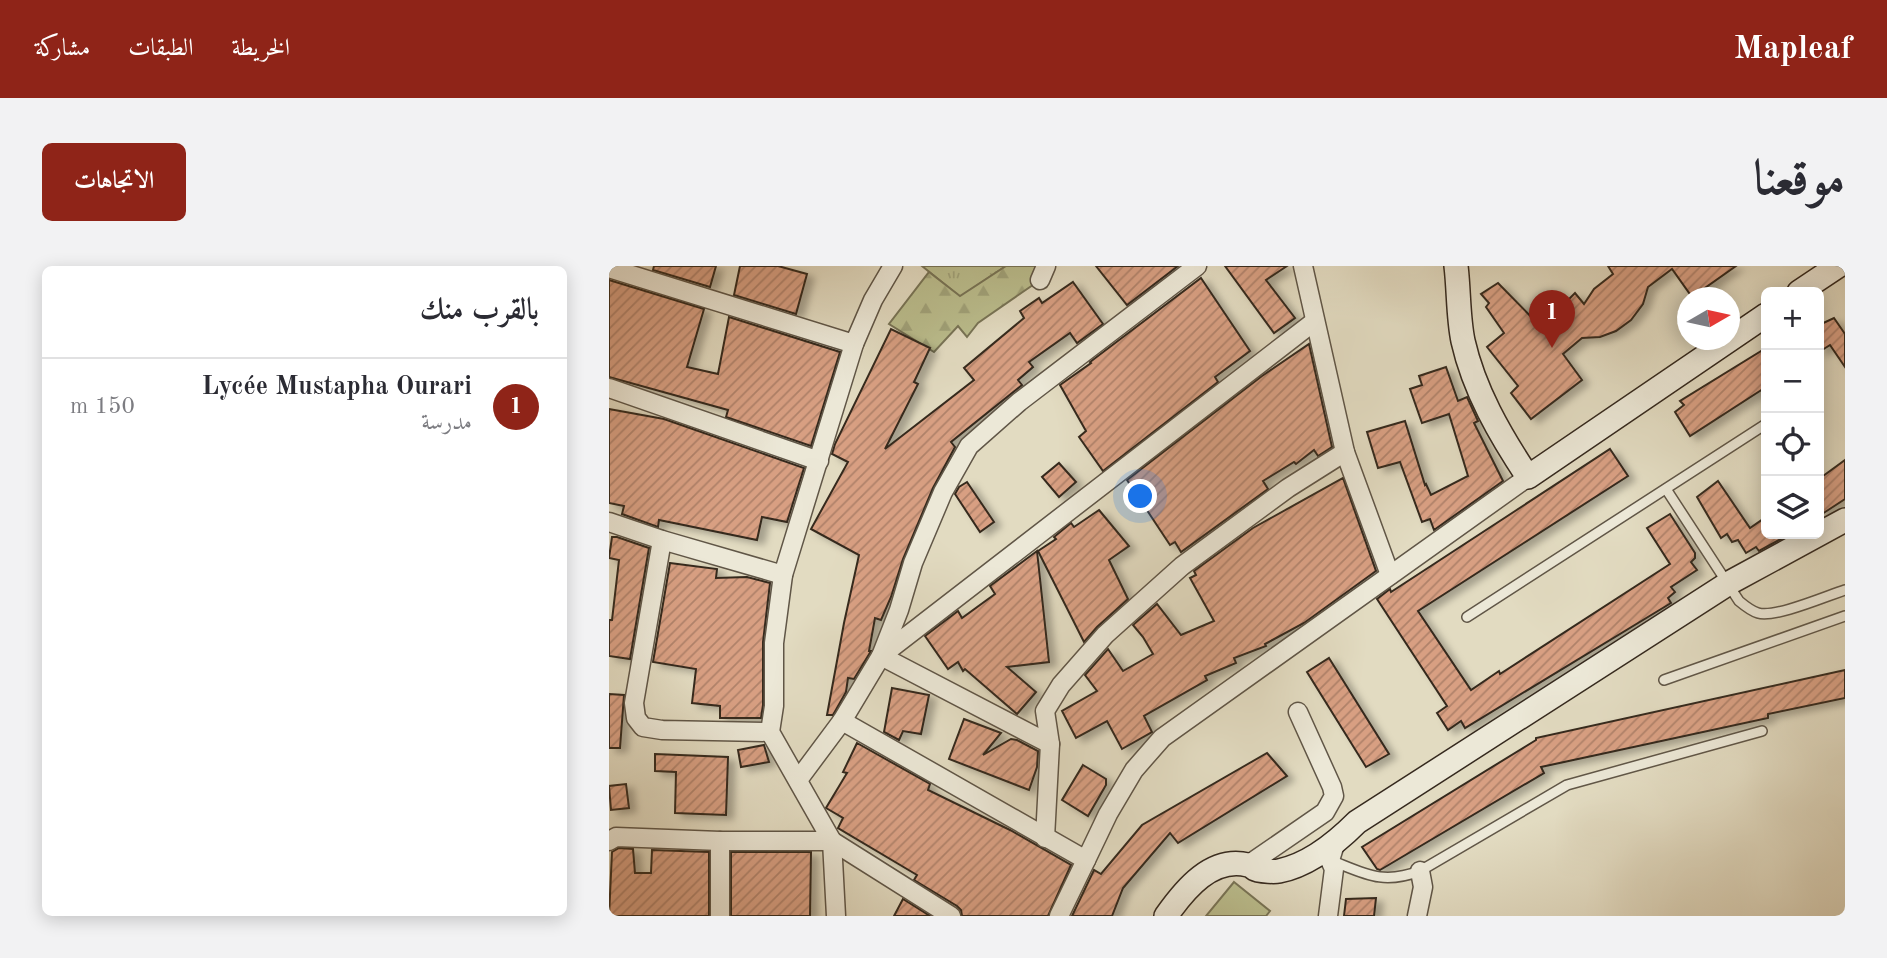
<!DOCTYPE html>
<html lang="ar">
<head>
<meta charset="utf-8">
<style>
	:root { --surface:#fff; --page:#f2f2f3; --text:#2b2b33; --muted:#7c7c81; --line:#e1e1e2; --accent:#8f2418 }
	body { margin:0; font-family:"Old Standard TT",Amiri,serif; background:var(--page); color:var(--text); direction:rtl }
	.controls { position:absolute; right:21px; top:21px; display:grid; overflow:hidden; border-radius:10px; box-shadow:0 4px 18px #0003 }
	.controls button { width:63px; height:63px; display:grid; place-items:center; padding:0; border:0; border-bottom:2px solid var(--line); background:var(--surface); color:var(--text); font:35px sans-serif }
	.compass { position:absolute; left:1068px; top:21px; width:63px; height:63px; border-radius:50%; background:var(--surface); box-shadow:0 4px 18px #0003; rotate:81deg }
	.you { position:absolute; left:532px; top:231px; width:24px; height:24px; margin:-18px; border:5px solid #fff; border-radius:50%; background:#1a73e8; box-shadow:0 0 0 10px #1a73e833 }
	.badge { display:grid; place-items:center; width:46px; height:46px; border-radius:50%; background:var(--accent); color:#fff; font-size:23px; font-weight:700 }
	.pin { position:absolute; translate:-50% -58px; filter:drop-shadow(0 2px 4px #0008) }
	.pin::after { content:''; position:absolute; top:37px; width:24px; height:21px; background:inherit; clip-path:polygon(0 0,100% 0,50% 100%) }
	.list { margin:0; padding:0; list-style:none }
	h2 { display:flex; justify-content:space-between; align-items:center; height:91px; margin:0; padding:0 28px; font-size:30px }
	h2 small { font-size:23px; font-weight:400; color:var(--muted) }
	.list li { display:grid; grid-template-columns:46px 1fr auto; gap:21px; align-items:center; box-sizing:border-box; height:98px; padding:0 28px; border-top:2px solid var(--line) }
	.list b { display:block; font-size:26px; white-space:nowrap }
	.list p { margin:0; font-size:23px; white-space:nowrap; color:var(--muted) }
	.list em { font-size:23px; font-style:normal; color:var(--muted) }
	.icon { flex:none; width:38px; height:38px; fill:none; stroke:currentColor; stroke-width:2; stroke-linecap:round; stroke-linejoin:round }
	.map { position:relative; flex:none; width:1236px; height:650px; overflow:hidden; direction:ltr; border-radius:10px }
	header { display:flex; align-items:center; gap:42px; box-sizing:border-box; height:98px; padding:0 35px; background:var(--accent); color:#fff }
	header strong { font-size:33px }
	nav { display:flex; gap:38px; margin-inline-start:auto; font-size:24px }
	.intro { display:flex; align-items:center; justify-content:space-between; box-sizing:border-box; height:168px; padding:0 42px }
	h1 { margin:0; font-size:49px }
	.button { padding:18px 32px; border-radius:10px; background:var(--accent); color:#fff; font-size:24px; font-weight:700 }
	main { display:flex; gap:42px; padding:0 42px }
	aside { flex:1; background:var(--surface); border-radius:10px; box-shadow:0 4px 18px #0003 }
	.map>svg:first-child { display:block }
</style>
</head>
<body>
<header>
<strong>Mapleaf</strong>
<nav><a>الخريطة</a><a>الطبقات</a><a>مشاركة</a></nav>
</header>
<div class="intro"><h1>موقعنا</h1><a class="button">الاتجاهات</a></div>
<main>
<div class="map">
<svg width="1236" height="650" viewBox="0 0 1236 650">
	<defs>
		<pattern id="grass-tufts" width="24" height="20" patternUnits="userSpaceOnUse" patternTransform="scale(1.75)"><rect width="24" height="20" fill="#bbbe8e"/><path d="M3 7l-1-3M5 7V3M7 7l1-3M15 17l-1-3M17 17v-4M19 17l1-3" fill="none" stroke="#a1a37a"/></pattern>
		<pattern id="forest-firs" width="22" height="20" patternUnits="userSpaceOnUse" patternTransform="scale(1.75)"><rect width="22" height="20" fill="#bbbe8e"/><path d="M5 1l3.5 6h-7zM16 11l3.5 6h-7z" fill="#a1a37a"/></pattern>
		<pattern id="building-hatch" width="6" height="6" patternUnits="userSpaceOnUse" patternTransform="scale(1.75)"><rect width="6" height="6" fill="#d89f82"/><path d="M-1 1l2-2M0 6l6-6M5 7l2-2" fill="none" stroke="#b0826a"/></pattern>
		<filter id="shadow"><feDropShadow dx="7" dy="4" stdDeviation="3.5" flood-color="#0004"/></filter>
	</defs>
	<rect width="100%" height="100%" fill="#e2dbc1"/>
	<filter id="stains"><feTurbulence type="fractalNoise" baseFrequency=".00286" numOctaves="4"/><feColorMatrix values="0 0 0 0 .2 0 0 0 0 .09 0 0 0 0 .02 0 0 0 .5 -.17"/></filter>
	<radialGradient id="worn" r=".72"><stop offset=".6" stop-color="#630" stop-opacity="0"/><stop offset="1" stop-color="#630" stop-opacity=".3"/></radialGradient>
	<!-- grass -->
	<path fill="url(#grass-tufts)" stroke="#787456" stroke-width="2" d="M313,0H397L351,31Z"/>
	<!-- forest -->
	<path fill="url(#forest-firs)" stroke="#787456" stroke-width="2" d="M397,0H437L431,14L369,57L358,71L349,60L325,86L280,58L320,6L351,30Z"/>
	<!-- pitch -->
	<path fill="#bbbe8e" stroke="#787456" stroke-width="2" d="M625,616L661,645L657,650H597Z"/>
	<!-- building -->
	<g fill="url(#building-hatch)" stroke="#35291e" stroke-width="2" filter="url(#shadow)">
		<path d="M45,0H107L101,21L44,4Z"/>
		<path d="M131,0H169L198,8L187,48L125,29Z"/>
		<path d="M487,0H569L518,39Z"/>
		<path d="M616,0H678L657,14L686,52L665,67Z"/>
		<path d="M999,0H1127L1083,31L1063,3L1039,21L1034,38L1022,54L1007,65L991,71L973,72L954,88L973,114L922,153L902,127L909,120L878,81L895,67L877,41L880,37L872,28L889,17L937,66L950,43L966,27L975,38L985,23L1004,8Z"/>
		<path d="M592,12L641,85L606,111L609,116L494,205L470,171L477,165L451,119L482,97L481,96Z"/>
		<path d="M0,14L95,43L78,101L109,108L120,51L231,86L202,180L117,151L119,144L0,111Z"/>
		<path d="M464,16L494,58L468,77L461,67L420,96L424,101L409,114L413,119L342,176L346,181L324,222L294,293L282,331L272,354L266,352L260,385H262L245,413L239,412L237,426L224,449H218L235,357L250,289L202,263L239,196L223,188L226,178L282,63L321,82L305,116L309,118L276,183L365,114L355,102L415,52L411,45L430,32L433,37Z"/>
		<path d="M1225,52L1236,68V101L1221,79L1210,86V59Z"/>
		<path d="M700,78L723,181L709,190L705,184L687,198L685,196L654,215L659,223L572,286L566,276L561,279L518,214L653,110Z"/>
		<path d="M1157,82V121L1081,170L1066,146L1075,139L1071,135Z"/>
		<path d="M837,101L849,135L858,131L869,155L865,157L894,215L825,264L821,253L813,256L791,196L769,202L758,166L796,155L816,219L817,218L822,229L859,210L840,148L813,157L801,123L813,119L810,110Z"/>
		<path d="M0,143L55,153L195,202L178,256L153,251L148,274L50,254L49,261L13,248L15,240L0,237Z"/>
		<path d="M1001,183L1019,210L809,345L862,424L890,405L891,408L1061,298L1038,262L1061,248L1086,287V292L1082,296L1088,304L1062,321L1066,326L1059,332L1062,337L856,462L852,455L839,464L828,447L838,440L768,333L781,323L782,326Z"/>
		<path d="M1236,194V233L1210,250V213Z"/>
		<path d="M450,197L467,216L450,231L433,211Z"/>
		<path d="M734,212L767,305L695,357L656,378L657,380L625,392L627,397L596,410L598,414L535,450L543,466L513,483L498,455L467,472L453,445L488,425L476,409L499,383L514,405L544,388L534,371L524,359L548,338L572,369L605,355L581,312L587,309L585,305L644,262Z"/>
		<path d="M1109,215L1141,262L1157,251V268H1181L1150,285L1147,281L1137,287L1129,274L1123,276L1118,268L1112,272L1088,231Z"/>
		<path d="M358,216L385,256L371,266L346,228L350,221Z"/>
		<path d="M490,244L520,280L500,294L519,333L488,361L475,376L429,285L447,273L445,271L462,257L465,261Z"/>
		<path d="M3,271H8L40,282L21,393L0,390V354H3L10,294L0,292Z"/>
		<path d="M428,285L440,396L398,401L427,426L408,448L356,403L354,405L349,396L339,403L316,370L349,345L353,352L386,328L381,320Z"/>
		<path d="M61,297L108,303L107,312L138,311L161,317L154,376V439L152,452H111V440L83,437L87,403L44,396Z"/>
		<path d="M720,392L780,488L757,501L698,406Z"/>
		<path d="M1236,404V432L1159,448V452L932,501L935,507L771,604L768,603L753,581L927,474V472Z"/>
		<path d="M283,422L320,429L312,468L294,465L290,474L275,466Z"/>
		<path d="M0,428L15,429L11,482H0Z"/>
		<path d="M355,453L392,467L374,489L402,473L408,474L429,485L428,501L420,524L340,493Z"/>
		<path d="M248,477L321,518L319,524L401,564L462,599L439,650H353L352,644L348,640L305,614L308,609L229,562L234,552L217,542L238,507L234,506Z"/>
		<path d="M155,479L160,496L132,501L129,484Z"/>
		<path d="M658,487L678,510L569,577L561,567L514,622L503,650H463L485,604L492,608L533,559Z"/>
		<path d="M46,488L119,491L117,549L66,547L67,506L46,505Z"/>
		<path d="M474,499L497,513V519L479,550L453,534Z"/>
		<path d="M17,518L20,542L2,544L0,520Z"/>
		<path d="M10,582L24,583L26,607H42L43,584L100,586V650H0L3,586Z"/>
		<path d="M122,586H202L201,650H122Z"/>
		<path d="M767,632L765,650H735L737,633Z"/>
		<path d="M294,633L321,650H285Z"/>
	</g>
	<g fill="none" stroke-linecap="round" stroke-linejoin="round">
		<!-- lane casing -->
		<g stroke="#605647" stroke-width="12">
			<g id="lane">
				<path d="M1057,223L1130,335C1136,340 1142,345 1149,347C1167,352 1217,330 1236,324"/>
				<path d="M858,351L1157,158"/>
				<path d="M1055,414L1236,350"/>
				<path d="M721,594C757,608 773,619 811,605L958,519L1153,465"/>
			</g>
		</g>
		<!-- street casing -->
		<g stroke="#605647" stroke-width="21">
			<g id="street">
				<path d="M694,0L736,186L781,309"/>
				<path d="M0,2L245,78"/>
				<path d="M431,14L437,0"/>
				<path d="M0,122L210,195"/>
				<path d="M0,256L53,274L174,309"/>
				<path d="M53,274L25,437L27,452L34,461L53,464L161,466"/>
				<path d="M233,455L272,390L290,344L304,297L334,226L360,180L410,136L588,0"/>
				<path d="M441,478L272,390L706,55"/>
				<path d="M189,514L233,455L477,594L450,650"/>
				<path d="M436,572L441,478L436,445L452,419L496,369L573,300L679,222L736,186"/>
				<path d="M0,575L7,571L111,575H223L342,650"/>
				<path d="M477,594L499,548L525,504L553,472L919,211"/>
				<path d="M639,599L716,546L725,530L723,521L689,446"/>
				<path d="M111,650V575"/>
				<path d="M227,650L223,575L161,466L165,440V377L174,309L245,78L264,34L284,0"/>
				<path d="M719,650L725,603L721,594L726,578"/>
				<path d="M808,650L814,621L811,605"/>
			</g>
		</g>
		<!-- secondary casing -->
		<g stroke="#35291e" stroke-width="26">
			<g id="secondary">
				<path d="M847,0C850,25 849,51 854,75C865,124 891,169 919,211L1157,49"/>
				<path d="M1190,26L1229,0"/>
				<path d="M557,650C576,623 603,590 639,599C646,601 642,602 649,604C654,605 665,606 670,605C700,599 727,577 748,556L1120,317L1236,254"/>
			</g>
		</g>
		<!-- lane -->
		<use href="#lane" stroke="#ece8d7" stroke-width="9"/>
		<!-- street -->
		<use href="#street" stroke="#ece8d7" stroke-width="18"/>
		<!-- secondary -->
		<use href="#secondary" stroke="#ece8d7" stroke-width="23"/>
	</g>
	<rect width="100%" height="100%" filter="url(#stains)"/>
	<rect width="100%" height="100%" fill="url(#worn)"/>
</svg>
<div class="controls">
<button>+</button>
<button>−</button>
<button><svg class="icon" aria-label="locate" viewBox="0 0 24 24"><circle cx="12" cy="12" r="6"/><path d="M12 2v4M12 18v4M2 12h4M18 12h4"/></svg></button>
<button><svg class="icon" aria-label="layers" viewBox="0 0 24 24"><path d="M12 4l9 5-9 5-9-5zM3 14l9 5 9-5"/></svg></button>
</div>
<svg class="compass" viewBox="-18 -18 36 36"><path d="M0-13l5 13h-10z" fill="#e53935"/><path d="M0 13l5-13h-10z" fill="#7c7c81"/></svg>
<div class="you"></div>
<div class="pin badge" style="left:943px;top:82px">1</div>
</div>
<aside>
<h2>بالقرب منك<small></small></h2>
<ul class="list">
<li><span class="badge">1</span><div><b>Lycée Mustapha Ourari</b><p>مدرسة</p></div><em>150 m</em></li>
</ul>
</aside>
</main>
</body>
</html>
